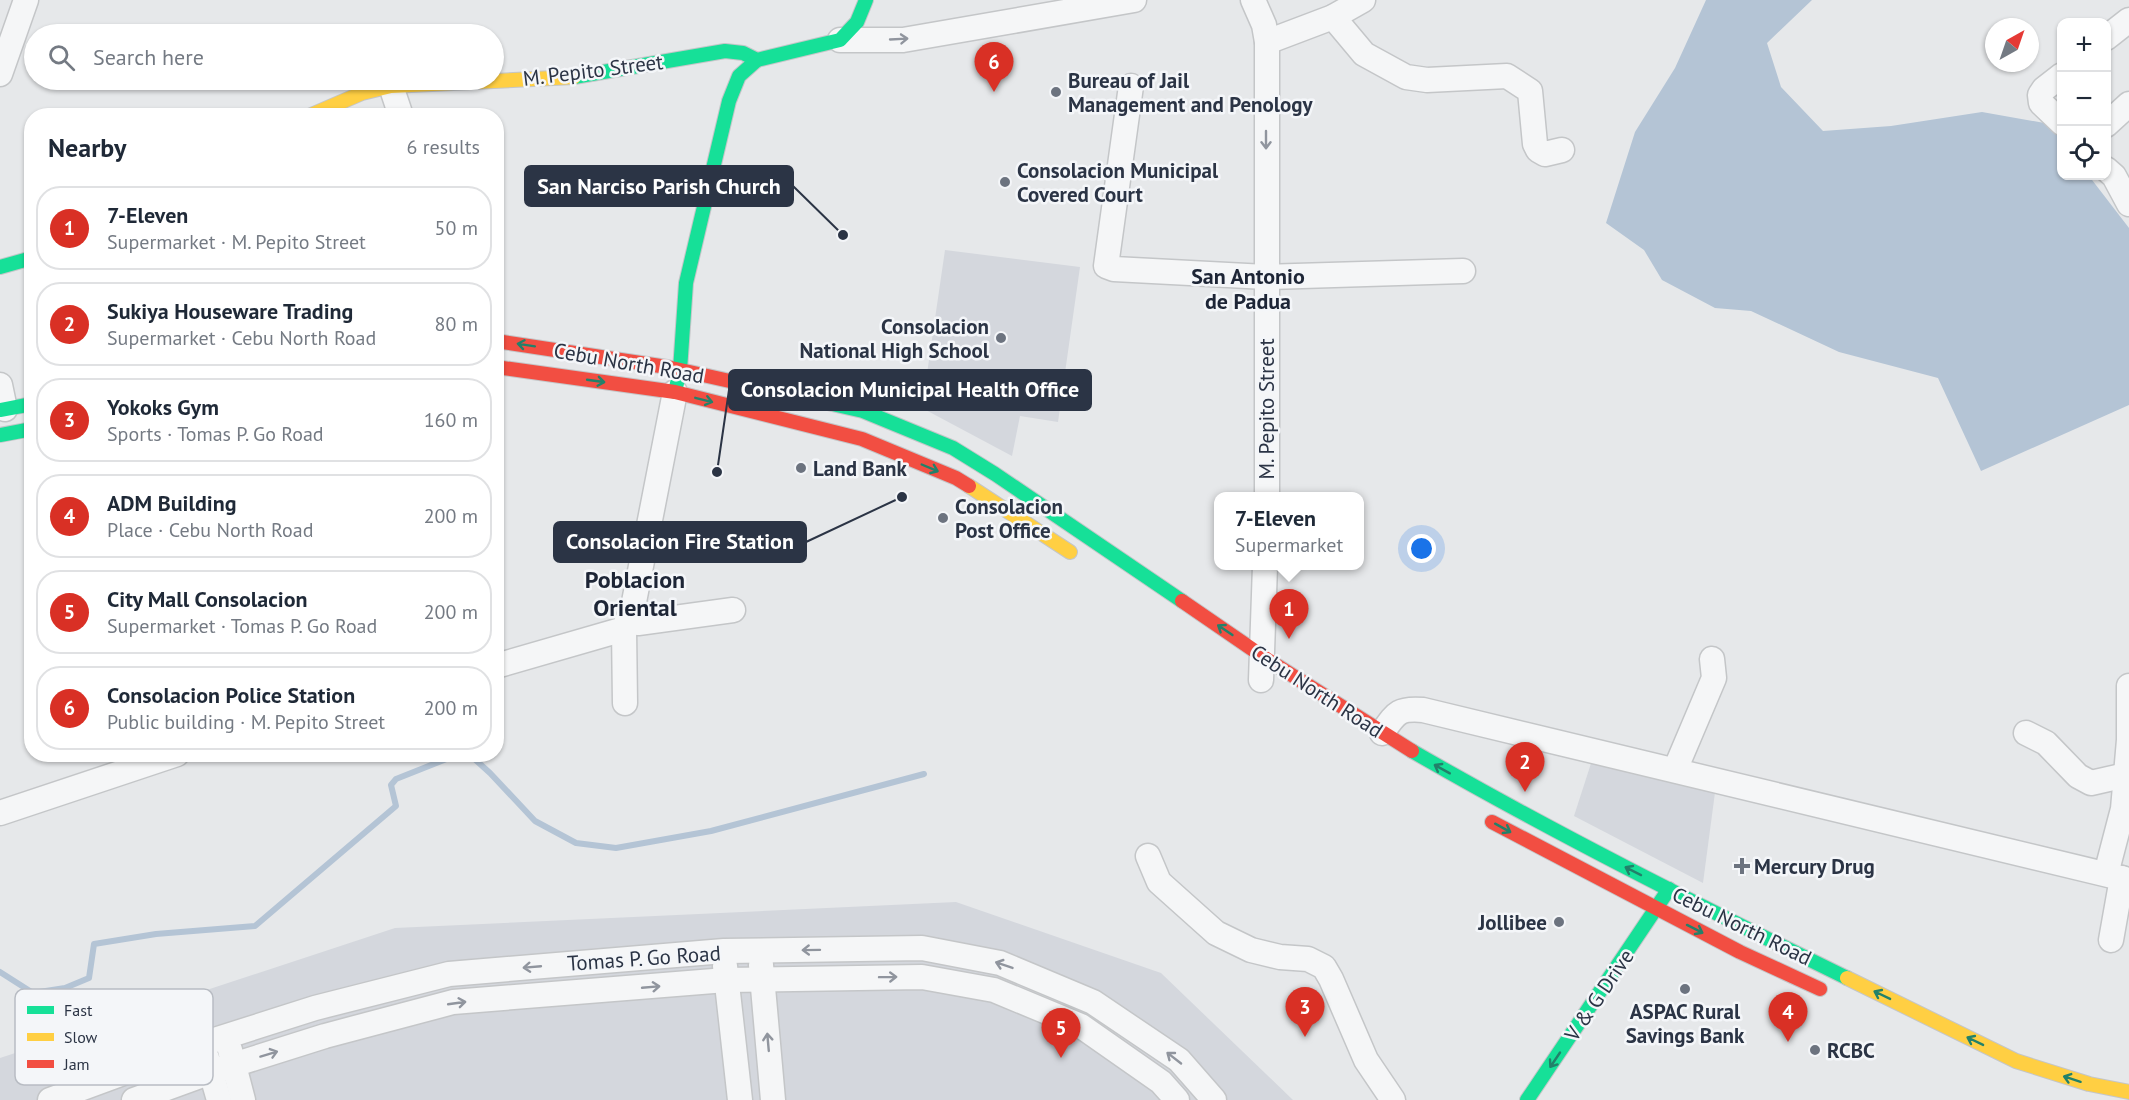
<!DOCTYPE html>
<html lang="en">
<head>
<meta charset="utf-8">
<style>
	:root { --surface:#fff; --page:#f6f6f7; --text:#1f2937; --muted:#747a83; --line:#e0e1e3; --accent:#d93025 }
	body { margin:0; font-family:"PT Sans",sans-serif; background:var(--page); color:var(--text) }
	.controls { position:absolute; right:18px; top:18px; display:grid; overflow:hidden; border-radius:12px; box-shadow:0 2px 4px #0004 }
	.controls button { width:54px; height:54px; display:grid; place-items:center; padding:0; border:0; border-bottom:2px solid var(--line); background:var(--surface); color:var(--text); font:30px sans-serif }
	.compass { position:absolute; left:1985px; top:18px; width:54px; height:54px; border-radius:50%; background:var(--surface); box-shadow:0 2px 4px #0004; rotate:40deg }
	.you { position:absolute; left:1422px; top:549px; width:21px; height:21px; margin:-15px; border:4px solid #fff; border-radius:50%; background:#1a73e8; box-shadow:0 0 0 9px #1a73e833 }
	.badge { display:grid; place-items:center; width:39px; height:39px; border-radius:50%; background:var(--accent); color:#fff; font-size:20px; font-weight:700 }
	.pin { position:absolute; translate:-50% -50px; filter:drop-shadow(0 2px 3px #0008) }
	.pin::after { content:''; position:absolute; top:32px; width:21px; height:18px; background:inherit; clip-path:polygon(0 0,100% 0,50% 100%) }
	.popup { position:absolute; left:1214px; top:492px; width:150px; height:78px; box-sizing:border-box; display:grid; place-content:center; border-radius:12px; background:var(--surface); filter:drop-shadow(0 2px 4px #0005); font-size:20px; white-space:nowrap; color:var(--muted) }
	.popup b { font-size:22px; color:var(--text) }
	.popup::after { content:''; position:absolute; left:50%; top:100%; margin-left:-12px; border:12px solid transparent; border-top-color:var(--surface) }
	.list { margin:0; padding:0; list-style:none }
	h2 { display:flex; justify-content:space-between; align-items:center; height:78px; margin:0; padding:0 24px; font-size:26px }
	h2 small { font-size:20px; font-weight:400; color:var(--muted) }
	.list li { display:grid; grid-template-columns:39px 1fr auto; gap:18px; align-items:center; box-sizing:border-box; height:84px; margin:0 12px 12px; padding:0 12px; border:2px solid var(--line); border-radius:24px }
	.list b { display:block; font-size:22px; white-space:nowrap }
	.list p { margin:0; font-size:20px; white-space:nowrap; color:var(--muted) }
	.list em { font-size:20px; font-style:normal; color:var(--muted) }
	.icon { flex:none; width:33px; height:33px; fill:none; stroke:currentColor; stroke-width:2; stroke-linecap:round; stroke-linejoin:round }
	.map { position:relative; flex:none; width:2129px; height:1100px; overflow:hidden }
	.search { position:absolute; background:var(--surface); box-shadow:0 2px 4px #0004; left:24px; top:24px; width:480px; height:66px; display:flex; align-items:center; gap:15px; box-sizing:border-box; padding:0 21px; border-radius:33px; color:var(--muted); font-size:22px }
	.panel { position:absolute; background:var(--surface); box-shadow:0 2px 4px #0004; left:24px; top:108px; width:480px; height:654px; border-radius:24px }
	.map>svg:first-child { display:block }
</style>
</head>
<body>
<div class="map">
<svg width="2129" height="1100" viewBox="0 0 2129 1100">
	<rect width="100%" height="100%" fill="#e6e8ea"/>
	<!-- built -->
	<g fill="#d4d7dd">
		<path d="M945,250L1080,267L1058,422L1020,416L1012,456L922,408Z"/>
		<path d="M1595,751L1716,785L1703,883L1574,816Z"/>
		<path d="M956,902L1161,973L1293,1100H0V1058L395,928Z"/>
	</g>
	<!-- water -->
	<path fill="#b4c4d5" d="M1706,0H1812L1767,43L1781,87L1823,131L1891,126L1982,112L2050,124L2061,140L2062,176H2089L2129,228V405L1981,471L1938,378L1839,352L1751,311L1715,308L1662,280L1644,250L1606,223L1635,132L1675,68Z"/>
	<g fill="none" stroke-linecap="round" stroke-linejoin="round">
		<!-- stream -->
		<g stroke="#b4c4d5" stroke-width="6">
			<path d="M469,754L490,773L535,821L576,843L616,848L711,831L924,774"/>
			<path d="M0,972L33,993L65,988L89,978L94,944L156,934L255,926L396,806L391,785L396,779L459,754"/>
		</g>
		<!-- street casing -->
		<g stroke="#c4c6c8" stroke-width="27">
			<g id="street">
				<path d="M1253,0L1264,25L1267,42V496"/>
				<path d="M1333,17L1364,54L1406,77L1427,80L1507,76L1530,91L1535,144L1538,150L1545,154L1562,150"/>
				<path d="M2106,38L2129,20"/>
				<path d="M840,40H903L1134,0"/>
				<path d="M1267,42L1333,17L1363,0"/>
				<path d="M0,74L26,0"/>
				<path d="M2062,75L2044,89L2040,95L2041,103L2062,123"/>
				<path d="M391,86L401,116"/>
				<path d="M1131,86L1106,266L1114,269L1266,277L1463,271"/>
				<path d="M2106,125L2129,104"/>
				<path d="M2106,169L2114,176L2129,204"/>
				<path d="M0,385L5,409"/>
				<path d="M627,621L638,623L733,610"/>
				<path d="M496,666L624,629"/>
				<path d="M1261,680L1265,566"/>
				<path d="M625,703L624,629L633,607L675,392"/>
				<path d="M1382,733C1396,713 1398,708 1423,710L2129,880"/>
				<path d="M2026,733L2046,743L2078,776L2091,783L2126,775"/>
				<path d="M1675,770L1714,678L1712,659"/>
				<path d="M0,813L177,754"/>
				<path d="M1148,856L1159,882L1216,933L1251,950L1280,957L1308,959L1324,967L1331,979L1366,1060L1393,1100"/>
				<path d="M2106,874L2123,809L2129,740V686"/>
				<path d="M2111,940L2122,878"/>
				<path d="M761,965L773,1100"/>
				<path d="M725,966L740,1100"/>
				<path d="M230,1050L243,1100"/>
				<path d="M207,1058L219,1100"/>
				<path d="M50,1100L202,1044L315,1008L449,974L724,951L922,948L1000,963L1093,1002L1179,1060L1214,1100"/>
				<path d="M134,1100L211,1072L325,1036L453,1002L726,980L922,977L994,990L1081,1026L1161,1082L1177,1100"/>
			</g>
		</g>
		<!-- fast casing -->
		<g stroke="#c4c6c8" stroke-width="16">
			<g id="fast">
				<path d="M574,77L725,51L743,53L757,60L840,40L857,22L866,0"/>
				<path d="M0,267L32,258"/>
				<path d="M775,391L863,411L953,448L995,474L1182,601"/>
				<path d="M675,392L680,370L686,283L729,101L739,76L757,60"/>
				<path d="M0,410L32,404"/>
				<path d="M0,435L32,429"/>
				<path d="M1412,751C1554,833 1700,906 1847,978"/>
				<path d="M1527,1100L1669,889"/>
			</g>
		</g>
		<!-- slow casing -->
		<g stroke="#c4c6c8" stroke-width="16">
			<g id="slow">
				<path d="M309,116L362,93L391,86L574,77"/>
				<path d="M969,486L1070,552"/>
				<path d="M1847,978L2016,1061L2089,1084L2129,1092"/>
			</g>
		</g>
		<!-- jam casing -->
		<g stroke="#c4c6c8" stroke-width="16">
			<g id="jam">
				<path d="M496,341L667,367L775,391"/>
				<path d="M496,367L675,392L862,439L956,478L969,486"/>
				<path d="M1182,601L1265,658L1412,751"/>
				<path d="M1492,822L1740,952L1820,989"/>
			</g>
		</g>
		<!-- street -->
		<use href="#street" stroke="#f5f6f7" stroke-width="24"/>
		<!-- fast -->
		<use href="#fast" stroke="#16e098" stroke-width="14"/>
		<!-- slow -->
		<use href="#slow" stroke="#ffcf43" stroke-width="14"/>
		<!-- jam -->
		<use href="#jam" stroke="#f24e42" stroke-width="14"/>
	</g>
	<!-- one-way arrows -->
	<defs><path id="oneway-shaft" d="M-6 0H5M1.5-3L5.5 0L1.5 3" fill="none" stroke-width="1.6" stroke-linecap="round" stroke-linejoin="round" transform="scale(1.5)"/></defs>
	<g stroke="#90959e">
		<use href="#oneway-shaft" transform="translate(899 39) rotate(-3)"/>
		<use href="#oneway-shaft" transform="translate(1266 140) rotate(90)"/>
		<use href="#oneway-shaft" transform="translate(811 950) rotate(179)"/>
		<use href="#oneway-shaft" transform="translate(1004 965) rotate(-161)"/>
		<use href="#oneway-shaft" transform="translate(532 967) rotate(175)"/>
		<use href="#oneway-shaft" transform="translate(888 977) rotate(-1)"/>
		<use href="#oneway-shaft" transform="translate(651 987) rotate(-5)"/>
		<use href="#oneway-shaft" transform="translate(457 1003) rotate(-8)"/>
		<use href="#oneway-shaft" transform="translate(768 1042) rotate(-95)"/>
		<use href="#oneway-shaft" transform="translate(269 1054) rotate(-17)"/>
		<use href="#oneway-shaft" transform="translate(1174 1058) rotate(-142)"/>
	</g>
	<g stroke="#22816a">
		<use href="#oneway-shaft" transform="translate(526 345) rotate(-171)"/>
		<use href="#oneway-shaft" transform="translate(596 381) rotate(8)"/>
		<use href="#oneway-shaft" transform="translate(704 400) rotate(14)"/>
		<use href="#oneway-shaft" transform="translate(930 468) rotate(23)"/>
		<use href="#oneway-shaft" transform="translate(1225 630) rotate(-146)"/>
		<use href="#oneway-shaft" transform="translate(1442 769) rotate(-151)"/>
		<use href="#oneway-shaft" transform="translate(1503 828) rotate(29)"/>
		<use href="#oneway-shaft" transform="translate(1633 871) rotate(-153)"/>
		<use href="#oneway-shaft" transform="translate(1695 929) rotate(27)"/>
		<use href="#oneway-shaft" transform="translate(1882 995) rotate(-154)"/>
		<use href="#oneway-shaft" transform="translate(1975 1041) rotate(-154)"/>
		<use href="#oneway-shaft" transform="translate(1555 1060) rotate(124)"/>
		<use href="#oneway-shaft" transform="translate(2072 1079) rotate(-162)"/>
	</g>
	<!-- markers -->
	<g fill="#6c737f" stroke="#f4f6f9" stroke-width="2">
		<circle cx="1056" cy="92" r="6"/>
		<circle cx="1005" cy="182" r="6"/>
		<circle cx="1001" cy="338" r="6"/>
		<circle cx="801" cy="468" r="6"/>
		<circle cx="943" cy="518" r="6"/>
		<path d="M1739 857h6v6h6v6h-6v6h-6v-6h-6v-6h6z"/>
		<circle cx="1559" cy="922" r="6"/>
		<circle cx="1685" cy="989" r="6"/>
		<circle cx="1815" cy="1050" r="6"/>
	</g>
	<g text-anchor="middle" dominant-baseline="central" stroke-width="5" stroke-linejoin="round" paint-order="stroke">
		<!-- street labels -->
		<g font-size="21" fill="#2b3445" stroke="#f4f6f9">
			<text transform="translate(593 70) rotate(-7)">M. Pepito Street</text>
			<text transform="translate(629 363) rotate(10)">Cebu North Road</text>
			<text transform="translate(1266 409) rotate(-90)">M. Pepito Street</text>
			<text transform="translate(1317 691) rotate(33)">Cebu North Road</text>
			<text transform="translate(1742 926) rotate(26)">Cebu North Road</text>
			<text transform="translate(644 958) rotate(-4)">Tomas P. Go Road</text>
			<text transform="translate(1599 995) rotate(-56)">V &amp; G Drive</text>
		</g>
		<!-- poi labels -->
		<g font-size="21" font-weight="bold" fill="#2b3445" stroke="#f4f6f9" text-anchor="start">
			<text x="1068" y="80">Bureau of Jail<tspan x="1068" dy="24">Management and Penology</tspan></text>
			<text x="1017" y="170">Consolacion Municipal<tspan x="1017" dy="24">Covered Court</tspan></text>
			<text x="989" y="326" text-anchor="end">Consolacion<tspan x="989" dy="24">National High School</tspan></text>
			<text x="813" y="468">Land Bank</text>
			<text x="955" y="506">Consolacion<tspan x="955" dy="24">Post Office</tspan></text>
			<text x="1754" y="866">Mercury Drug</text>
			<text x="1547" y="922" text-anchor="end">Jollibee</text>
			<text x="1685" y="1011" text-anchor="middle">ASPAC Rural<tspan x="1685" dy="24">Savings Bank</tspan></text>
			<text x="1827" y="1050">RCBC</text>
		</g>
		<!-- neighbourhood labels -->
		<g font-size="22" font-weight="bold" fill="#1d2536" stroke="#f4f6f9">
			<text x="1248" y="276">San Antonio<tspan x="1248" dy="25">de Padua</tspan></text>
		</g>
		<!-- quarter labels -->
		<g font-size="24" font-weight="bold" fill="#1d2536" stroke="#f4f6f9">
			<text x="635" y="579">Poblacion<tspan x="635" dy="28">Oriental</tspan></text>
		</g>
	</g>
	<!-- legend -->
	<rect x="15" y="989" width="198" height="96" rx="9" fill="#f4f6f9" stroke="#b8bcc3" stroke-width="1.5"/>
	<rect x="27" y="1006" width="27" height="8" fill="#16e098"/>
	<rect x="27" y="1033" width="27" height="8" fill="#ffcf43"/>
	<rect x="27" y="1060" width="27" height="8" fill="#f24e42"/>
	<g font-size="16" fill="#2b3445">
		<text x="64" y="1016">Fast</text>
		<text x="64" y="1043">Slow</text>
		<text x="64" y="1070">Jam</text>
	</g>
	<!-- callouts -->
	<path fill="none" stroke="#2b3445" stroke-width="2" d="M843 235L793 186M717 472L729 390M902 497L806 542"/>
	<g fill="#2b3445" stroke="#f4f6f9" stroke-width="2">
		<circle cx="843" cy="235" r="6"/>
		<circle cx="717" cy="472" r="6"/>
		<circle cx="902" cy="497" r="6"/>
	</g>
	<g fill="#2b3445" stroke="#2b3445" stroke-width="2">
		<rect x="525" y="166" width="268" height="40" rx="6"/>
		<rect x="729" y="370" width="362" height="40" rx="6"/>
		<rect x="554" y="522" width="252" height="40" rx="6"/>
	</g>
	<g font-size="22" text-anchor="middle" font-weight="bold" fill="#fff">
		<text x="659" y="194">San Narciso Parish Church</text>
		<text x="910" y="397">Consolacion Municipal Health Office</text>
		<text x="680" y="549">Consolacion Fire Station</text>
	</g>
</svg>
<div class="controls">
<button>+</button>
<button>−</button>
<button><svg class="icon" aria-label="locate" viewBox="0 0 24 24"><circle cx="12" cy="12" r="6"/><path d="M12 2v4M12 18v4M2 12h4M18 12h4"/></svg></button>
</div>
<svg class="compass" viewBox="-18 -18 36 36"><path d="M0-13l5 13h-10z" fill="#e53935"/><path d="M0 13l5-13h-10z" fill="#747a83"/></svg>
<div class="you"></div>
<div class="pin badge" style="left:1289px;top:639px">1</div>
<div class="popup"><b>7-Eleven</b>Supermarket</div>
<div class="pin badge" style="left:1525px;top:792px">2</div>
<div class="pin badge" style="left:1305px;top:1037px">3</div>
<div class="pin badge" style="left:1788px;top:1042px">4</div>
<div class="pin badge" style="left:1061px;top:1058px">5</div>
<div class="pin badge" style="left:994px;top:92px">6</div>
<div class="search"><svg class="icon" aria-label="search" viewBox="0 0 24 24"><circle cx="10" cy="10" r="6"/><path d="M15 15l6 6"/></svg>Search here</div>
<section class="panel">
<h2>Nearby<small>6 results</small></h2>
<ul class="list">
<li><span class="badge">1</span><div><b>7-Eleven</b><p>Supermarket · M. Pepito Street</p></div><em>50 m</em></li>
<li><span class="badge">2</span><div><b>Sukiya Houseware Trading</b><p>Supermarket · Cebu North Road</p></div><em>80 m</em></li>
<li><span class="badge">3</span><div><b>Yokoks Gym</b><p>Sports · Tomas P. Go Road</p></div><em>160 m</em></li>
<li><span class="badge">4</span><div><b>ADM Building</b><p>Place · Cebu North Road</p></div><em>200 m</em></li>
<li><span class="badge">5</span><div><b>City Mall Consolacion</b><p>Supermarket · Tomas P. Go Road</p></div><em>200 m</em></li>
<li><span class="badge">6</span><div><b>Consolacion Police Station</b><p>Public building · M. Pepito Street</p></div><em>200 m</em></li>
</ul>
</section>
</div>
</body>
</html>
